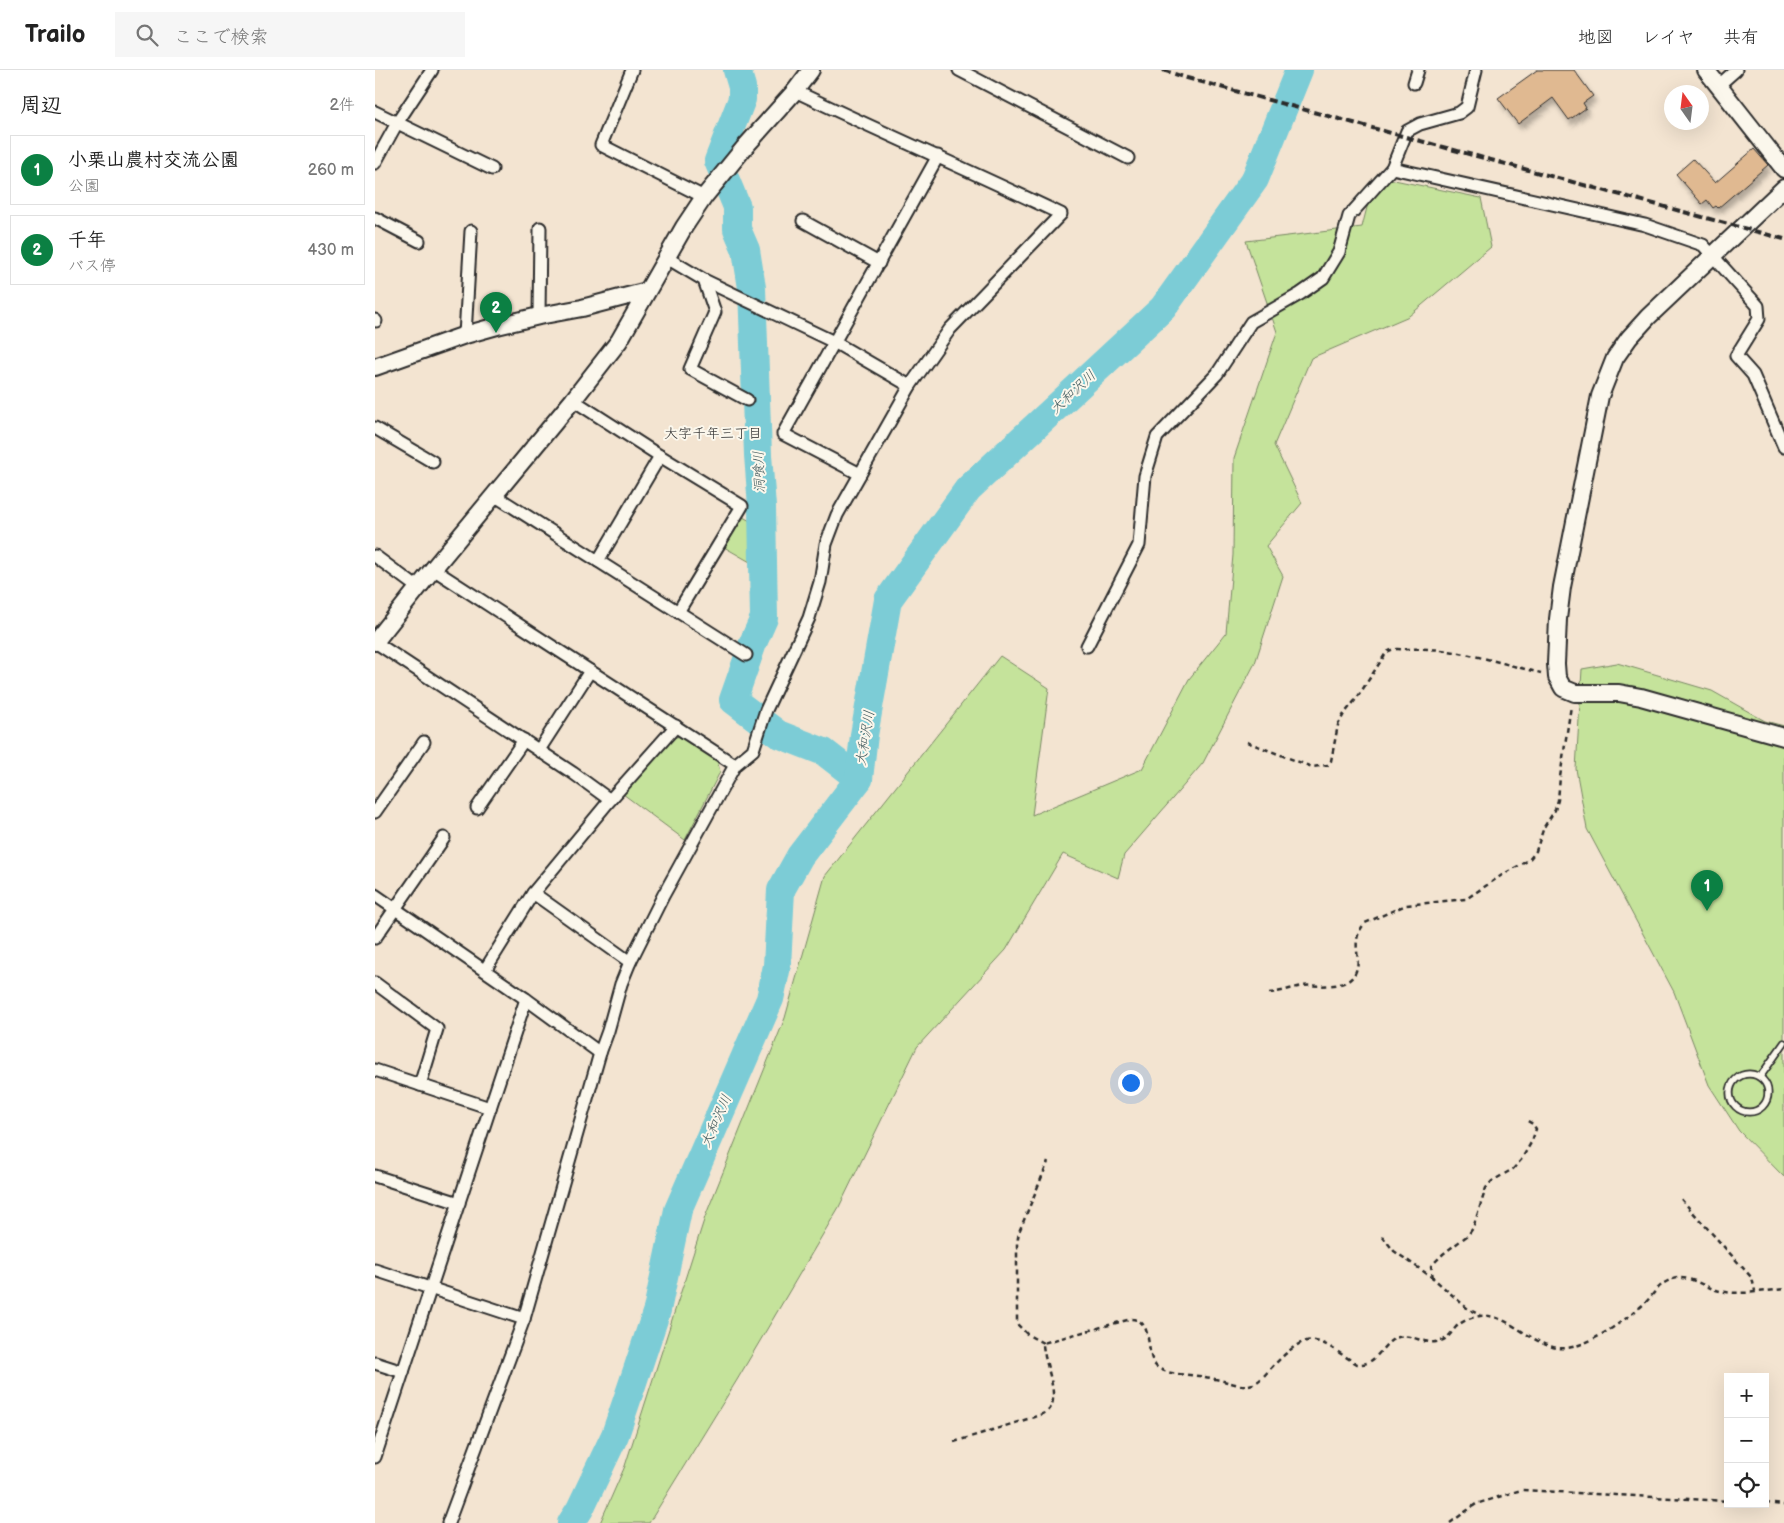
<!DOCTYPE html>
<html lang="ja">
<head>
<meta charset="utf-8">
<style>
	:root { --surface:#fff; --page:#f6f6f6; --text:#222; --muted:#767676; --line:#e0e0e0; --accent:#0b8043 }
	body { margin:0; font-family:"Balsamiq Sans","Klee One",sans-serif; background:var(--page); color:var(--text) }
	.controls { position:absolute; right:15px; bottom:15px; display:grid; overflow:hidden; border-radius:0px; box-shadow:0 5px 20px #0002 }
	.controls button { width:45px; height:45px; display:grid; place-items:center; padding:0; border:0; border-bottom:1px solid var(--line); background:var(--surface); color:var(--text); font:25px sans-serif }
	.compass { position:absolute; left:1289px; top:15px; width:45px; height:45px; border-radius:50%; background:var(--surface); box-shadow:0 5px 20px #0002; rotate:346deg }
	.you { position:absolute; left:755px; top:1012px; width:18px; height:18px; margin:-12px; border:4px solid #fff; border-radius:50%; background:#1a73e8; box-shadow:0 0 0 8px #1a73e833 }
	.badge { display:grid; place-items:center; width:32px; height:32px; border-radius:50%; background:var(--accent); color:#fff; font-size:16px; font-weight:700 }
	.pin { position:absolute; translate:-50% -41px; filter:drop-shadow(0 1px 2px #0008) }
	.pin::after { content:''; position:absolute; top:26px; width:18px; height:15px; background:inherit; clip-path:polygon(0 0,100% 0,50% 100%) }
	.list { margin:0; padding:0; list-style:none }
	h2 { display:flex; justify-content:space-between; align-items:center; height:65px; margin:0; padding:0 20px; font-size:21px }
	h2 small { font-size:16px; font-weight:400; color:var(--muted) }
	.list li { display:grid; grid-template-columns:32px 1fr auto; gap:15px; align-items:center; box-sizing:border-box; height:70px; margin:0 10px 10px; padding:0 10px; border:1px solid var(--line); border-radius:0px }
	.list b { display:block; font-size:19px; white-space:nowrap }
	.list p { margin:0; font-size:16px; white-space:nowrap; color:var(--muted) }
	.list em { font-size:16px; font-style:normal; color:var(--muted) }
	.icon { flex:none; width:28px; height:28px; fill:none; stroke:currentColor; stroke-width:2; stroke-linecap:round; stroke-linejoin:round }
	.map { position:relative; flex:none; width:1409px; height:1453px; overflow:hidden }
	header { display:flex; align-items:center; gap:30px; box-sizing:border-box; height:70px; padding:0 25px; background:var(--surface); border-bottom:1px solid var(--line) }
	header strong { font-size:24px }
	nav { display:flex; gap:28px; margin-inline-start:auto; font-size:18px }
	.search { width:350px; height:45px; background:var(--page); display:flex; align-items:center; gap:12px; box-sizing:border-box; padding:0 18px; border-radius:0px; color:var(--muted); font-size:19px }
	main { display:flex }
	aside { flex:1; background:var(--surface) }
	.map>svg:first-child { display:block }
</style>
</head>
<body>
<header>
<strong>Trailo</strong>
<div class="search"><svg class="icon" aria-label="search" viewBox="0 0 24 24"><circle cx="10" cy="10" r="6"/><path d="M15 15l6 6"/></svg>ここで検索</div>
<nav><a>地図</a><a>レイヤ</a><a>共有</a></nav>
</header>
<main>
<aside>
<h2>周辺<small>2件</small></h2>
<ul class="list">
<li><span class="badge">1</span><div><b>小栗山農村交流公園</b><p>公園</p></div><em>260 m</em></li>
<li><span class="badge">2</span><div><b>千年</b><p>バス停</p></div><em>430 m</em></li>
</ul>
</aside>
<div class="map">
<svg width="1409" height="1453" viewBox="0 0 1409 1453">
	<defs>
		<filter id="shadow"><feDropShadow dx="3" dy="5.5" stdDeviation="2.5" flood-color="#0004"/></filter>
	</defs>
	<rect width="100%" height="100%" fill="#f3e4d1"/>
	<filter id="ink" filterUnits="userSpaceOnUse"><feTurbulence type="fractalNoise" baseFrequency=".02" numOctaves="2"/><feDisplacementMap in="SourceGraphic" scale="10" xChannelSelector="R" yChannelSelector="G"/><feConvolveMatrix kernelMatrix="1 2 1 2 8 2 1 2 1" color-interpolation-filters="sRGB"/></filter>
	<g filter="url(#ink)">
		<!-- green -->
		<g fill="#c5e39b" stroke="#788763">
			<path d="M1000,106L1106,128L1116,177L1034,246L936,288L899,375L927,433L891,476L908,506L880,593L828,693L749,785L743,808L688,784L631,880L542,977L464,1137L362,1310L274,1453H225L250,1396L330,1147L410,948L450,806L625,586L674,618L657,745L767,699L814,609L851,563L858,485L859,388L902,262L871,171L987,157Z"/>
			<path d="M368,447L384,456L382,496L349,477Z"/>
			<path d="M1242,593L1337,621L1390,651L1409,656V1107L1364,1061L1334,1015L1299,922L1212,759L1201,699L1207,599Z"/>
			<path d="M307,665L342,689L345,702L310,770L248,724L296,669Z"/>
		</g>
		<g fill="none" stroke-linecap="round" stroke-linejoin="round">
			<!-- river -->
			<g stroke="#7bccd6" stroke-width="28">
				<path d="M362,0L367,17V29L343,91L362,137V159L371,180L377,218L383,385L387,437L389,548L378,573L358,630L403,664L449,682L484,709"/>
				<path d="M196,1453L205,1439L240,1365L256,1318L282,1240L303,1140L395,929L402,896L406,820L425,786L484,709L489,665L513,530L593,419L788,238L880,109L924,0"/>
			</g>
		</g>
		<!-- building -->
		<g fill="#e0b991" stroke="#2b2b2b" filter="url(#shadow)">
			<path d="M1162,0H1199L1218,26L1208,33L1211,38L1194,50L1178,28L1143,54L1123,28Z"/>
			<path d="M1379,79L1393,95L1343,138L1341,136L1338,138L1332,130L1327,134L1301,104L1318,89L1340,113Z"/>
		</g>
		<g fill="none" stroke-linecap="round" stroke-linejoin="round">
			<!-- lane casing -->
			<g stroke="#2b2b2b" stroke-width="9">
				<g id="lane">
					<circle cx="1374" cy="1023" r="19"/>
					<path d="M1385,1007L1409,973"/>
				</g>
			</g>
			<!-- street casing -->
			<g stroke="#2b2b2b" stroke-width="15">
				<g id="street">
					<path d="M257,0L226,75L329,127"/>
					<path d="M584,0L753,88"/>
					<path d="M1039,13L1043,0"/>
					<path d="M1344,15L1361,0"/>
					<path d="M0,42L117,99"/>
					<path d="M0,93L22,53L57,0"/>
					<path d="M1017,98L1270,155L1328,175L1383,236L1384,249L1361,286L1378,305L1409,377"/>
					<path d="M0,148L44,171"/>
					<path d="M428,151L504,193"/>
					<path d="M292,188L329,210L340,242L315,299L372,330"/>
					<path d="M329,210L459,272L535,316"/>
					<path d="M164,246L165,158"/>
					<path d="M0,250L1,251"/>
					<path d="M90,265L96,161"/>
					<path d="M198,330L285,386L367,436L303,542"/>
					<path d="M0,358L58,392"/>
					<path d="M485,404L408,364L563,86"/>
					<path d="M119,425L371,585"/>
					<path d="M0,486L43,518"/>
					<path d="M223,491L285,386"/>
					<path d="M58,499L360,695"/>
					<path d="M0,572L198,703L235,730"/>
					<path d="M712,576L764,475L770,406L782,367L842,304L876,252L925,224L948,208L964,182L974,146L1017,98L1032,61L1045,54L1084,43L1092,37L1101,0"/>
					<path d="M164,680L215,601"/>
					<path d="M102,738L149,670"/>
					<path d="M0,742L49,672"/>
					<path d="M158,823L255,892"/>
					<path d="M0,825L151,929L225,983"/>
					<path d="M0,868L69,768"/>
					<path d="M110,900L158,823L235,730L301,656"/>
					<path d="M0,913L62,959L45,1015"/>
					<path d="M0,1000L115,1038"/>
					<path d="M0,1106L84,1133"/>
					<path d="M0,1200L149,1249"/>
					<path d="M0,1293L28,1302"/>
					<path d="M0,1387L151,929"/>
					<path d="M73,1453L149,1249L225,983L233,961L246,914L255,892L288,826L360,695L378,680L391,640L434,548L445,512L451,474L462,445L535,316L575,259L686,144C598,102 508,63 420,21"/>
				</g>
			</g>
			<!-- secondary casing -->
			<g stroke="#2b2b2b" stroke-width="20">
				<g id="secondary">
					<path d="M1331,0L1409,99"/>
					<path d="M1409,118L1273,247L1254,268L1240,288L1225,326L1187,517L1183,549L1181,594L1182,607L1188,618L1200,623H1244L1266,627L1409,667"/>
					<path d="M0,297L90,265L122,256L164,246L207,238L272,221"/>
					<path d="M0,572L58,499L198,330L244,271L309,157L329,127L369,78L420,21L436,0"/>
				</g>
			</g>
			<!-- path -->
			<g stroke="#2b2b2b" stroke-width="2.5" stroke-dasharray="5 4" stroke-linecap="butt">
				<path d="M872,672L937,697L953,695L956,691L963,655L969,644L982,628L1011,583C1018,577 1024,580 1033,579C1077,576 1123,593 1166,603"/>
				<path d="M894,923C907,922 916,918 928,916C943,914 974,921 981,901C987,885 974,872 990,853L1031,835L1091,829L1127,805L1154,790L1161,781L1169,757L1180,740L1183,730L1185,707L1196,636"/>
				<path d="M1306,1129L1377,1208L1380,1221"/>
				<path d="M1007,1166L1019,1181L1058,1208L1093,1239L1105,1245"/>
				<path d="M1058,1208L1056,1196L1068,1184L1093,1165L1098,1158L1111,1118L1117,1111L1138,1099L1146,1090L1157,1071L1161,1059L1158,1054L1151,1050"/>
				<path d="M668,1273L653,1265L642,1254V1173L644,1162L673,1092"/>
				<path d="M579,1372L659,1347C664,1345 670,1344 674,1340C686,1326 668,1291 668,1273L756,1249C780,1250 769,1283 781,1296C786,1301 795,1303 802,1304C815,1305 828,1306 840,1309C852,1311 866,1318 878,1314C886,1311 892,1302 898,1296C936,1257 940,1268 982,1294C1000,1296 1004,1279 1017,1270C1032,1260 1046,1274 1061,1272C1072,1271 1075,1264 1081,1257C1087,1251 1097,1247 1105,1246C1135,1242 1161,1282 1192,1278C1216,1275 1252,1249 1270,1233C1278,1225 1284,1214 1295,1210C1311,1203 1326,1215 1341,1220C1360,1226 1390,1221 1409,1219"/>
				<path d="M1390,1433L1409,1435"/>
				<path d="M1075,1453L1101,1434L1146,1420L1353,1431"/>
			</g>
			<!-- lane -->
			<use href="#lane" stroke="#fbf7ec" stroke-width="5.5"/>
			<!-- street -->
			<use href="#street" stroke="#fbf7ec" stroke-width="11"/>
			<!-- secondary -->
			<use href="#secondary" stroke="#fbf7ec" stroke-width="16"/>
			<!-- rail -->
			<path stroke="#2b2b2b" stroke-width="4" stroke-dasharray="8 4" stroke-linecap="butt" d="M788,0L812,8L1409,169"/>
		</g>
	</g>
	<g text-anchor="middle" dominant-baseline="central" stroke-width="4" stroke-linejoin="round" paint-order="stroke">
		<!-- water labels -->
		<g font-size="14" font-style="italic" fill="#435b5e" stroke="#fbf7ec">
			<text transform="translate(698 322) rotate(-43)">大和沢川</text>
			<text transform="translate(384 402) rotate(-92)">洞喰川</text>
			<text transform="translate(490 668) rotate(-81)">大和沢川</text>
			<text transform="translate(341 1051) rotate(-66)">大和沢川</text>
		</g>
		<!-- neighbourhood labels -->
		<g font-size="14" fill="#2b2b2b" stroke="#fbf7ec">
			<text x="338" y="363">大字千年三丁目</text>
		</g>
	</g>
</svg>
<div class="controls">
<button>+</button>
<button>−</button>
<button><svg class="icon" aria-label="locate" viewBox="0 0 24 24"><circle cx="12" cy="12" r="6"/><path d="M12 2v4M12 18v4M2 12h4M18 12h4"/></svg></button>
</div>
<svg class="compass" viewBox="-18 -18 36 36"><path d="M0-13l5 13h-10z" fill="#e53935"/><path d="M0 13l5-13h-10z" fill="#767676"/></svg>
<div class="you"></div>
<div class="pin badge" style="left:1332px;top:841px">1</div>
<div class="pin badge" style="left:121px;top:263px">2</div>
</div>
</main>
</body>
</html>
